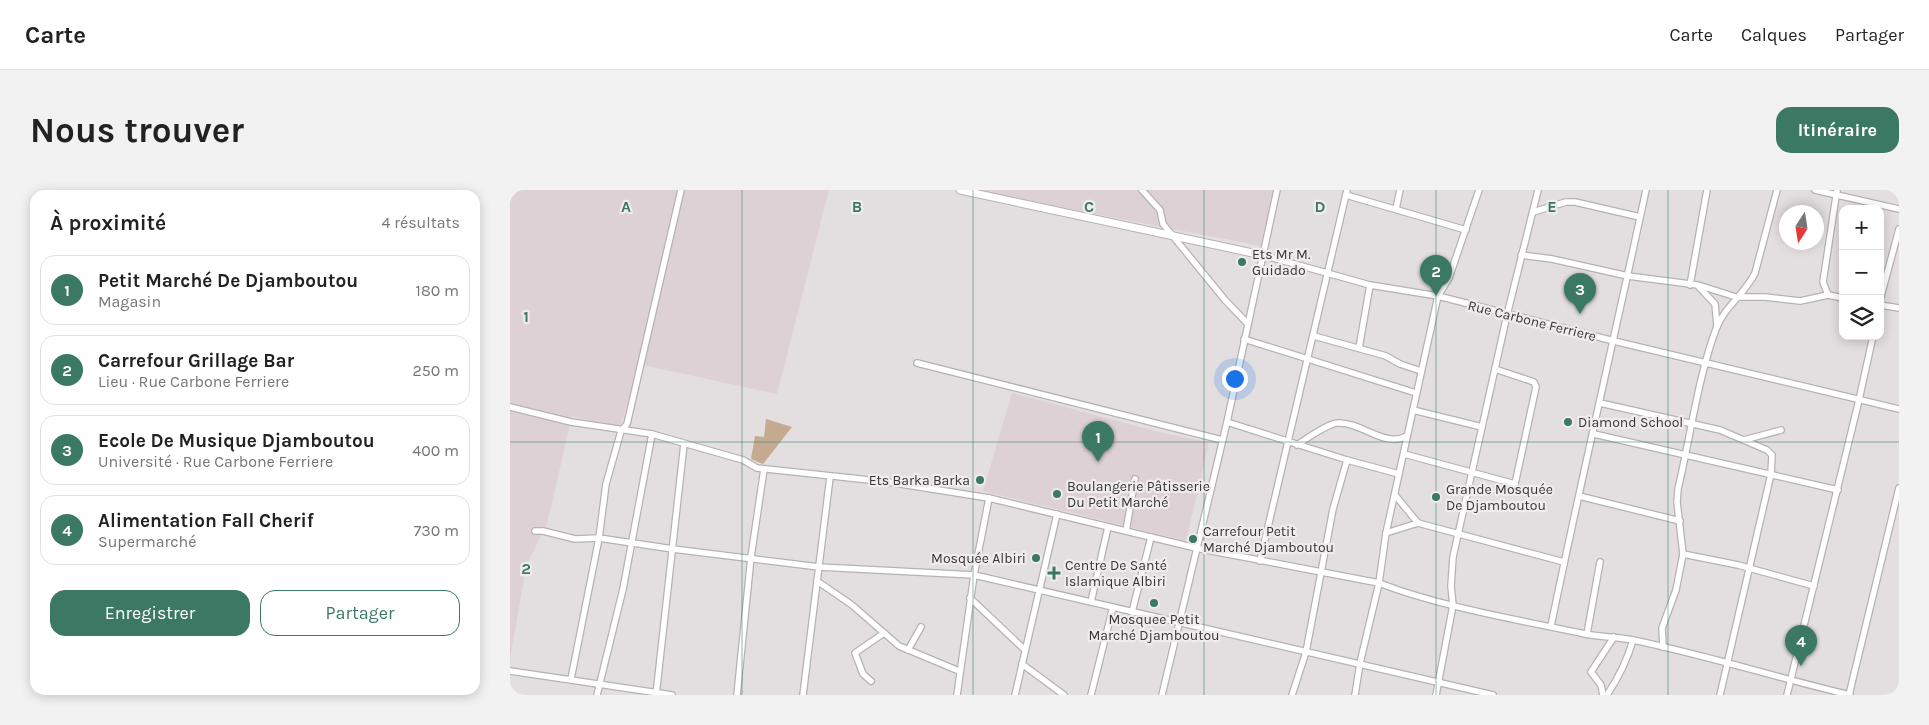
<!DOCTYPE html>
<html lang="fr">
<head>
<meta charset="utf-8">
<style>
	:root { --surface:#fff; --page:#f2f2f2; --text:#222; --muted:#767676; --line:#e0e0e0; --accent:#3c7965 }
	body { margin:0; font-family:Karla,sans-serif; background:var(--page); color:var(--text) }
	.controls { position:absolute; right:15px; top:15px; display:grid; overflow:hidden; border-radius:10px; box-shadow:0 2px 12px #0003 }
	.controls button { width:45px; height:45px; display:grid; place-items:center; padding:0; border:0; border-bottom:1px solid var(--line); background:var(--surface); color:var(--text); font:25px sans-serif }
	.compass { position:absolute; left:1269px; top:15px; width:45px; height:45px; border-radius:50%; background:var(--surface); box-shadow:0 2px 12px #0003; rotate:192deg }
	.you { position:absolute; left:724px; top:188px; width:18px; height:18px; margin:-12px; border:4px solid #fff; border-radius:50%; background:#1a73e8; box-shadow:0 0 0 8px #1a73e833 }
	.badge { display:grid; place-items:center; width:32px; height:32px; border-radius:50%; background:var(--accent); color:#fff; font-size:16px; font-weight:700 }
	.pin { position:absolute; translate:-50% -41px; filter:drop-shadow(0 1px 2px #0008) }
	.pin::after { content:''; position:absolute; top:26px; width:18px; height:15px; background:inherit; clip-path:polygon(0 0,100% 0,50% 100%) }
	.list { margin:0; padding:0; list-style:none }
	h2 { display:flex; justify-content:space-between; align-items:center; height:65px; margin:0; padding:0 20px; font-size:21px }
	h2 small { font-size:16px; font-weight:400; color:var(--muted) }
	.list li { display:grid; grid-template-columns:32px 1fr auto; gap:15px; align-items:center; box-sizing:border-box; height:70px; margin:0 10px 10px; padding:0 10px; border:1px solid var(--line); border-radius:15px }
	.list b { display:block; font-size:19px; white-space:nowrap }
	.list p { margin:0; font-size:16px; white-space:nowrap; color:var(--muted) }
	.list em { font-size:16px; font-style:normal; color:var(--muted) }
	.actions { display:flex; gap:10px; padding:15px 20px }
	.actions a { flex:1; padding:11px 0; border:1px solid var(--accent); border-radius:15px; text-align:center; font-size:18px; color:var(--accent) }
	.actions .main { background:var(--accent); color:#fff }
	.icon { flex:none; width:28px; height:28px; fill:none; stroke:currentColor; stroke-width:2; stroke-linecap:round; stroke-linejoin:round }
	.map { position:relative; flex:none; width:1389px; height:505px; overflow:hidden; border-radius:15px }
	header { display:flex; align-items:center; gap:30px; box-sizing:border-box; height:70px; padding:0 25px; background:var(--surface); border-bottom:1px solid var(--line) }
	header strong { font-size:24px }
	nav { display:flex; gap:28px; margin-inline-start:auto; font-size:18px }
	.intro { display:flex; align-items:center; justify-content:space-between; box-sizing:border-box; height:120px; padding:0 30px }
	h1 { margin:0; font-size:35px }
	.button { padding:12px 22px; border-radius:15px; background:var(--accent); color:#fff; font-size:18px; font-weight:700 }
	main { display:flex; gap:30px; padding:0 30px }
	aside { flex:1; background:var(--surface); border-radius:15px; box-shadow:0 2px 12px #0003 }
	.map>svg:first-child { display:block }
</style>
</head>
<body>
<header>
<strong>Carte</strong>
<nav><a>Carte</a><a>Calques</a><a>Partager</a></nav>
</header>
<div class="intro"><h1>Nous trouver</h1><a class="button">Itinéraire</a></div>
<main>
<aside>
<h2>À proximité<small>4 résultats</small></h2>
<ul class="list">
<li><span class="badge">1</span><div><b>Petit Marché De Djamboutou</b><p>Magasin</p></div><em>180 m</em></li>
<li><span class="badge">2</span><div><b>Carrefour Grillage Bar</b><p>Lieu · Rue Carbone Ferriere</p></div><em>250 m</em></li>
<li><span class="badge">3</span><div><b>Ecole De Musique Djamboutou</b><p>Université · Rue Carbone Ferriere</p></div><em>400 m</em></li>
<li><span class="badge">4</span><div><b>Alimentation Fall Cherif</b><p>Supermarché</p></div><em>730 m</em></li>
</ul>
<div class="actions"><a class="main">Enregistrer</a><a>Partager</a></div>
</aside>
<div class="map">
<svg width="1389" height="505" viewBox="0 0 1389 505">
	<rect width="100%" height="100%" fill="#e3dee0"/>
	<!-- built -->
	<g fill="#ded1d5">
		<path d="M0,0H319L267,204L128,174L110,238L62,226L37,334L17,373L0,468Z"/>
		<path d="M460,0H769L756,57Z"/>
		<path d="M502,203L653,243L699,252L676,351L473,301Z"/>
	</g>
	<!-- green -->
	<path fill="#c4aa91" d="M256,229L282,237L253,274L241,269L245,246L254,247Z"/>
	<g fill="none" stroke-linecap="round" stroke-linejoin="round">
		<!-- minor casing -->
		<g stroke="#b6b2b3" stroke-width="8">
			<g id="minor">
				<path d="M632,0L650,20L653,34L715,110L737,133"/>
				<path d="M1305,0L1389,19"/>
				<path d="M836,5L956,40"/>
				<path d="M886,19L890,0"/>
				<path d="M1023,22L1056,12H1065L1130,27"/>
				<path d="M752,65L860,95L928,106L1104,151L1389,219"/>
				<path d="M1011,65L1042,69L1118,86L1188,95L1226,107H1255L1290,111L1318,105L1333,108"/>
				<path d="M1180,95L1197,0"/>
				<path d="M1189,97L1205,114L1207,136"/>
				<path d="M1318,105L1313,92L1327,0"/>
				<path d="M1370,110L1389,39"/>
				<path d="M1370,115L1389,118"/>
				<path d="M804,146L876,166L890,174L911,181"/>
				<path d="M734,149L906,203"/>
				<path d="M849,158L860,95"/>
				<path d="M407,173L712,250"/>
				<path d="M1090,213L1210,240L1257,260L1262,265L1261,284L1210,505"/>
				<path d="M0,217L61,232L142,244L233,270L247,278L378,292L479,308L686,358L869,393C931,417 1009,430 1075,444C1091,447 1107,447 1123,450C1196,465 1268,488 1340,505"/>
				<path d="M903,220L972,237"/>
				<path d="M717,232L837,270L889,284"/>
				<path d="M1084,244L1328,300"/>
				<path d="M1234,250L1271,240"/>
				<path d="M787,255C796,249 818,233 828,233C852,232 874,258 897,246"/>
				<path d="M894,264L1005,294L1026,197L1024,192L985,179"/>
				<path d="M885,305L908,333"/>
				<path d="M1069,306L1170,331"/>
				<path d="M25,341H33L65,349L89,348L163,359L309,377L464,385L983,505"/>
				<path d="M616,341L625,289"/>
				<path d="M876,343L908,333L1054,372"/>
				<path d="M1173,364L1228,375L1304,396"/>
				<path d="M750,371L837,0"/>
				<path d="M307,391L342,415L389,456L449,481"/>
				<path d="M460,408L515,460"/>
				<path d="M581,412L598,337"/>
				<path d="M622,422L641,347"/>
				<path d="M1041,436C1071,290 1105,145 1136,0"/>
				<path d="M1077,444L1090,372"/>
				<path d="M1153,457L1152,438L1166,400L1173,364L1167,312L1168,299C1180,249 1188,187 1206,139C1214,117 1235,104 1245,83L1267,0"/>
				<path d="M398,460L411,437"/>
				<path d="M512,474L554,505"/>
				<path d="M0,481L162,505"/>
				<path d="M61,489L89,348L96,294L111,241L117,234L171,0"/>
				<path d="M361,491L353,484L345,463L374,443"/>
				<path d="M87,505L113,399L142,244"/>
				<path d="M146,505L174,254"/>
				<path d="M227,505L241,367L254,279"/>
				<path d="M293,505L320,287"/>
				<path d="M447,505L464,385L479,308"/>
				<path d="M505,505L547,324"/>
				<path d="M581,505L603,417"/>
				<path d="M652,505L717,232L767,0"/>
				<path d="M782,505L796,462L823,319L837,270"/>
				<path d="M845,505L850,473L869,393L876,343L928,106L939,88L969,0"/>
				<path d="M926,505L943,415L941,396L943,367L997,125L1028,0"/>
				<path d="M1093,505L1091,495L1081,482L1104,447"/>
				<path d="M1097,505C1109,487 1117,471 1123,450"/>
				<path d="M1277,505L1349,210L1363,146"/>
				<path d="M1339,505L1389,298"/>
			</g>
		</g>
		<!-- tertiary casing -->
		<g stroke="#b6b2b3" stroke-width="9">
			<path id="tertiary" d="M450,0L752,65"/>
		</g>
		<!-- minor -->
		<use href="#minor" stroke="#fff" stroke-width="5.5"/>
		<!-- tertiary -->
		<use href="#tertiary" stroke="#fff" stroke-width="7"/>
	</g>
	<!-- grid -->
	<path fill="none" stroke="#3c7965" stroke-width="1" stroke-opacity="0.55" d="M232,0V505M463,0V505M694,0V505M926,0V505M1158,0V505M0,252H1389"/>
	<!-- markers -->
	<g fill="#3c7965" stroke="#f0ebed" stroke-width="2">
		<circle cx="732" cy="72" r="5"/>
		<circle cx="1058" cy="232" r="5"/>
		<circle cx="470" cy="290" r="5"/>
		<circle cx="547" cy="304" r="5"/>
		<circle cx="926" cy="307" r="5"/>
		<circle cx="683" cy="349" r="5"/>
		<circle cx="526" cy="368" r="5"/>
		<path d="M541.5 375.5h5v5h5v5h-5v5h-5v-5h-5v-5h5z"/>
		<circle cx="644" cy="413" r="5"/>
	</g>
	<g text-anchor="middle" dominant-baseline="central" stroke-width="4.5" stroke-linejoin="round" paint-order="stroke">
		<!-- poi labels -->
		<g font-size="14" fill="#373535" stroke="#f0ebed" text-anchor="start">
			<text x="742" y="64">Ets Mr M.<tspan x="742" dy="16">Guidado</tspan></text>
			<text x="1068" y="232">Diamond School</text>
			<text x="460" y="290" text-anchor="end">Ets Barka Barka</text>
			<text x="557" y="296">Boulangerie Pâtisserie<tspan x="557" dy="16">Du Petit Marché</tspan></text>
			<text x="936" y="299">Grande Mosquée<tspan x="936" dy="16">De Djamboutou</tspan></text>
			<text x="693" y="341">Carrefour Petit<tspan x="693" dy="16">Marché Djamboutou</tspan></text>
			<text x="516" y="368" text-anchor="end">Mosquée Albiri</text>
			<text x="555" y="375">Centre De Santé<tspan x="555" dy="16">Islamique Albiri</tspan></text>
			<text x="644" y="429" text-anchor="middle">Mosquee Petit<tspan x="644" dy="16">Marché Djamboutou</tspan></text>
		</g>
		<!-- street labels -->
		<g font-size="14" fill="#373535" stroke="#f0ebed">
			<text transform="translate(1022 131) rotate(14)">Rue Carbone Ferriere</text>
		</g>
	</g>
	<g font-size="16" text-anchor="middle" font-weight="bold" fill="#3c7965" stroke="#f0ebed" stroke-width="4.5" stroke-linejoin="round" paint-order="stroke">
		<text x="116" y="22">A</text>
		<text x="347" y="22">B</text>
		<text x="579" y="22">C</text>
		<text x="810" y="22">D</text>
		<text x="1042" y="22">E</text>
		<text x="16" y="132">1</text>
		<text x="16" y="384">2</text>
	</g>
</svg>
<div class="controls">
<button>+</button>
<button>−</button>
<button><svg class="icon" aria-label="layers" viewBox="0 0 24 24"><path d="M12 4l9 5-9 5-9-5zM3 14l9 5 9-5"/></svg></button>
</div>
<svg class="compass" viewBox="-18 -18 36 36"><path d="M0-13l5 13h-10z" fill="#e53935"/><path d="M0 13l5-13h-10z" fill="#767676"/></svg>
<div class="you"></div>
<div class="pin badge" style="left:588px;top:272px">1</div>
<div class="pin badge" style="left:926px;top:106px">2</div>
<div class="pin badge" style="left:1070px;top:124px">3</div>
<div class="pin badge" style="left:1291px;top:476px">4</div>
</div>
</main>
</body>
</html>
